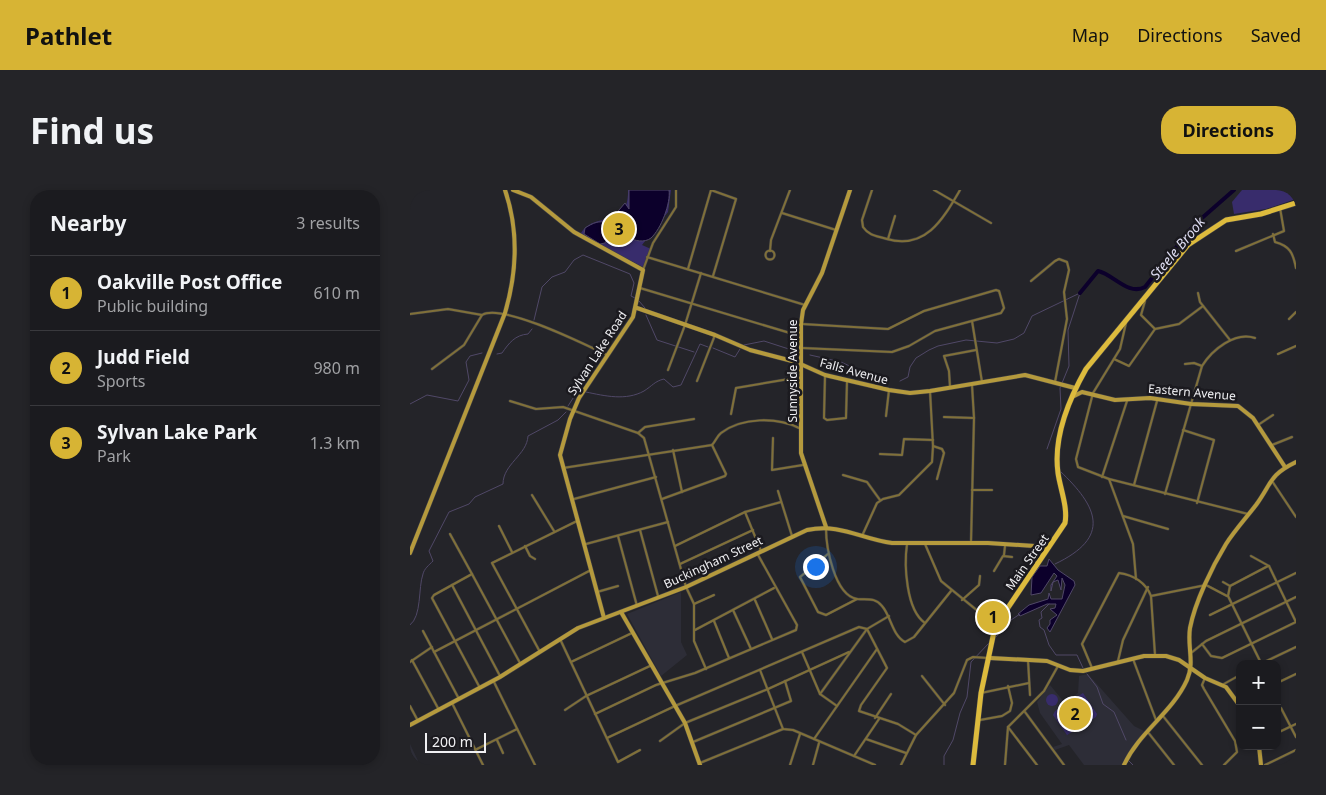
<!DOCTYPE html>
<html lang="en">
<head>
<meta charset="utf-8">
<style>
	:root { --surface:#1b1b1f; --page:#242428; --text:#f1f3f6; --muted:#a0a1a4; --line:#39393d; --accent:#d7b434 }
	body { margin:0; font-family:"Noto Sans",sans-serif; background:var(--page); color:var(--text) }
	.controls { position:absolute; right:15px; bottom:15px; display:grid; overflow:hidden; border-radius:10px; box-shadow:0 2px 8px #0003 }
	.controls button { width:45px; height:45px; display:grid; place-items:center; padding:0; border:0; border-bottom:1px solid var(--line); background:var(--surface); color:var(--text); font:25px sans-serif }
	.scale { position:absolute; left:15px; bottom:12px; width:61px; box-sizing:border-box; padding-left:5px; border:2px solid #f0f0f3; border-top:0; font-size:14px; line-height:18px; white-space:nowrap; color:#f0f0f3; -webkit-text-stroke:4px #1b1a1f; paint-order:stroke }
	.you { position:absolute; left:405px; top:376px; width:18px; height:18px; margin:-12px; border:4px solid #fff; border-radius:50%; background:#1a73e8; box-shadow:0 0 0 8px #1a73e833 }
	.badge { display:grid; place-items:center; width:32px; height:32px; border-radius:50%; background:var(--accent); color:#111; font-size:16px; font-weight:700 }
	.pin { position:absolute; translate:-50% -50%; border:2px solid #fff; box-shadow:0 1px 5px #0006 }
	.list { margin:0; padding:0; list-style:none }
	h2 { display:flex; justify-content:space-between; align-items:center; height:65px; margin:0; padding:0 20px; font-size:21px }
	h2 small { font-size:16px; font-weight:400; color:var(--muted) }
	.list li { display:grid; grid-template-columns:32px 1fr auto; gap:15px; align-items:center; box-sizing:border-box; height:75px; padding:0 20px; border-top:1px solid var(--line) }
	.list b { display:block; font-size:19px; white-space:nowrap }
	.list p { margin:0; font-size:16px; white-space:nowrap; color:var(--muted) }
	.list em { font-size:16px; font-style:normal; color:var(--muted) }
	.map { position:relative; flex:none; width:886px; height:575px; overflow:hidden; border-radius:20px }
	header { display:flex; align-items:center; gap:30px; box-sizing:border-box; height:70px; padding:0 25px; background:var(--accent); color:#111 }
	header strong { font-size:24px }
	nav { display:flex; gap:28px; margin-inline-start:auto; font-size:18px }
	.intro { display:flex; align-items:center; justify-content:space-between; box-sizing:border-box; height:120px; padding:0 30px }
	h1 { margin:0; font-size:35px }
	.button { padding:12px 22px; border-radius:20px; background:var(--accent); color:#111; font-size:18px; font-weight:700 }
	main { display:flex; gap:30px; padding:0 30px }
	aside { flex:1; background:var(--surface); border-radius:20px; box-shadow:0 2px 8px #0003 }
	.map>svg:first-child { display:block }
</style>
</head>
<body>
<header>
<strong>Pathlet</strong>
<nav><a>Map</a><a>Directions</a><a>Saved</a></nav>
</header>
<div class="intro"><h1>Find us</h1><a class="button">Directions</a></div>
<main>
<aside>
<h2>Nearby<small>3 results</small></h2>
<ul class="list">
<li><span class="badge">1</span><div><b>Oakville Post Office</b><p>Public building</p></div><em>610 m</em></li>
<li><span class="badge">2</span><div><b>Judd Field</b><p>Sports</p></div><em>980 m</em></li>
<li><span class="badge">3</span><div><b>Sylvan Lake Park</b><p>Park</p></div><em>1.3 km</em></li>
</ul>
</aside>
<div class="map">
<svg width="886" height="575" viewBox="0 0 886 575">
	<rect width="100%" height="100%" fill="#242429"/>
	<!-- built -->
	<g fill="#2d2d37">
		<path d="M271,402V452L277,465L251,486L217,424Z"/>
		<path d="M678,484L724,536L734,541L712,575H674L659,555L645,560L643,557L652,554L630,523L627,512L640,495L654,512L668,503L669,486Z"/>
		<path d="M0,554L10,575H0Z"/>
	</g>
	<!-- green -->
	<g fill="#382c6c">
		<path d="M218,0H261L258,22L232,55L241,59L233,77L170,45C183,19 219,41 218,0Z"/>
		<path d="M832,0H886V9L856,19L824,24L822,12Z"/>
		<path d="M673,503L687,524L686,527L657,545L643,525L645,521Z"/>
		<circle cx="642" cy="510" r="6"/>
	</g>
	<!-- water -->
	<g fill="#0c002b" stroke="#504867">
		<path d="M219,0H259C261,13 251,39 241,48C235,53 224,51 218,47L219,31L216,46C206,47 199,43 195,53L190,54L174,44L175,38C183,33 189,30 198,33L215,13L219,19Z"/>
		<path d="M639,369L648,380L664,391L665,395L640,442L637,438L640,434V430L647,425L640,419L645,418L646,414H637L610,426L608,424L619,415L638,409L639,403L641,409H652L655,395L652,388L651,400L648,390L643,392L641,401V395L647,386L644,383L631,403L621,405L622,387L630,376H637Z"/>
	</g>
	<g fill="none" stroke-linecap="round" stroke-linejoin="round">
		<!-- stream -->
		<g stroke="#504867" stroke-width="1">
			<path d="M229,111L235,118"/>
			<path d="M236,125L247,150L284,162"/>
			<path d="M124,130L132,97L142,87L155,82L164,70L173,65L220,84L224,93L221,106L225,108"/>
			<path d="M334,155L354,151L388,162"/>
			<path d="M303,158L325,167L330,159"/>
			<path d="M87,164L92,163C99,153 105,145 118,144L122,139"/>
			<path d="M400,165L431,172L461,186"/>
			<path d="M490,191L498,187L500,177L506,168L519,160L528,156L556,150L587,153L604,149L614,143L622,126L670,103"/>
			<path d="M176,202C195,206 216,211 234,201C242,196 245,191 254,189L263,197L271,195L290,154L298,157"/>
			<path d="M0,214L17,205L48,211L59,190L56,172L60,166L72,163"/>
			<path d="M158,216L167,202L172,200"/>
			<path d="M637,259L651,219L650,198L659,176L658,140L670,103"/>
			<path d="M645,374C702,347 688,317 650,281"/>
			<path d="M639,414L631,422L632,428L629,430L630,437L634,440L639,455L646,465H667L673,478"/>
			<path d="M0,435C12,426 8,398 13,384C14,379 19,375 23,371L19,361L39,322L59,314L65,307L93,294C93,274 117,265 118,246L148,230L156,222"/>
			<path d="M586,447L598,432L610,424"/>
			<path d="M677,484L687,497L693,514L704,522L716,550"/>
			<path d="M718,570L723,575"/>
			<path d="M534,575V566L543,550L550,523L557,507L561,472L579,453"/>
		</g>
		<!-- river -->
		<path stroke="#0c002b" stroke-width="4" d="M670,103L688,81C703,84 718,106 735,97L784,35L824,0"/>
		<!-- street casing -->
		<g stroke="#414145" stroke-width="3">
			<g id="street">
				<path d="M462,0L452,30L453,37C459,46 468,46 477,49C516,60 533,29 550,0"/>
				<path d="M524,0L581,33"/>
				<path d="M372,23L426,40"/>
				<path d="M863,44L865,52C880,56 883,63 886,78"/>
				<path d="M478,49L485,26"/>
				<circle cx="360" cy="65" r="4.5"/>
				<path d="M360,61L361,50L380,0"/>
				<path d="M826,61L874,41L870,18"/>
				<path d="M237,67L395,115"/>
				<path d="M278,79L301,0L326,9L303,86"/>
				<path d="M233,80L243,53L266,17V0"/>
				<path d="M621,91L645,71L649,69L657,72L659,80L654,102L657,129L645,192"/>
				<path d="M230,98L390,146"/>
				<path d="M788,103L790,112L820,150"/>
				<path d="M735,111L731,125L745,139"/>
				<path d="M0,124L38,119L72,125"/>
				<path d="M879,129L886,122"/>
				<path d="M562,131L572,192"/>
				<path d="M716,133L710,159L683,203L666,269L668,277L699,289L838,324"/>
				<path d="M392,134L478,139L514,121L586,100L589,101L594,118L591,123L525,141L499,156L482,162L392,158"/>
				<path d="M868,164L886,156"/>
				<path d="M704,169L719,176L745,139L769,134L793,116"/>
				<path d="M775,174L784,173L792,176"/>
				<path d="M22,179L54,155L72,125C92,113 174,154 197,165"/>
				<path d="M258,180L275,135L291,83"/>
				<path d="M415,185L414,228L417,230L436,228L437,191"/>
				<path d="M287,191L305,145"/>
				<path d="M540,197L539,181L534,166L566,160"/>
				<path d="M100,211L126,219L153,217L228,243L234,248L276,397L284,414V451L296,479"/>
				<path d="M321,224L326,198L391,187"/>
				<path d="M476,226L479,200"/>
				<path d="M534,227L564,228"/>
				<path d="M848,235L863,225"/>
				<path d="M773,240L804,250L787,313"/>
				<path d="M228,243L235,237L284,229"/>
				<path d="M363,248L362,280L393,275"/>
				<path d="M302,255C306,251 307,246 311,243C332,227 367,227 389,238"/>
				<path d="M862,255L882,247"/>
				<path d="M523,256L532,259L534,263L527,289"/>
				<path d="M263,260L272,302"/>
				<path d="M470,264L492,265L494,249L523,250"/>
				<path d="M153,278L302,255"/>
				<path d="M433,285L457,292L470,310"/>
				<path d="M692,287L717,211"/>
				<path d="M699,289L723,354L726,389"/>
				<path d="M862,291L886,327"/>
				<path d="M724,295L747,211"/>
				<path d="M562,300H582"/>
				<path d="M368,301L382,346"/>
				<path d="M755,304L792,176C802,160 825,141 845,148"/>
				<path d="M122,305L144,341"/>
				<path d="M164,309L246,287"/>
				<path d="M252,309L315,286L316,284L302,255"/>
				<path d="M335,322L351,361"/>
				<path d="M713,326L758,339"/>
				<path d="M89,336L102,362"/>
				<path d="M416,338C416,356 424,405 447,409C457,410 465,407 472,416C481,426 482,445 495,452L504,447L541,401"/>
				<path d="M230,340L248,406"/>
				<path d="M40,344L62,384"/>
				<path d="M208,346L227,416"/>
				<path d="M452,346L467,313L473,309L489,305L522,272L523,256L520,201"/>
				<path d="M561,353L564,228L562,195"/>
				<path d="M176,354L258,332"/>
				<path d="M497,354C494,375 496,420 515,433"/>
				<path d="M515,354L531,391L585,435"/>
				<path d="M115,356L120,366L125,369"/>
				<path d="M265,356L335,322L371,312"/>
				<path d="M418,364L390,387L408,422L416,425L447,409"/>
				<path d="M594,365L595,356"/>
				<path d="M841,366L859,376"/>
				<path d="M270,374L343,340"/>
				<path d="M859,376L886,432"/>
				<path d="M584,381L593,366L602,367"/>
				<path d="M813,392L820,396"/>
				<path d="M42,395L90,486"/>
				<path d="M820,396L818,406L851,473"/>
				<path d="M820,396L858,376"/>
				<path d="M187,402L208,396"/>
				<path d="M741,406L796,395L817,406"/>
				<path d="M345,410L362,449"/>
				<path d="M552,410L569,395L570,386"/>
				<path d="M284,414L304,405"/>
				<path d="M323,420L341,459"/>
				<path d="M800,425L886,383"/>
				<path d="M304,431L319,468"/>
				<path d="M457,439L477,478L451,515L449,521L488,534L506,545"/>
				<path d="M285,440L364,398"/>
				<path d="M13,441L49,509"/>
				<path d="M150,449L208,572L230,560"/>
				<path d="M792,454L801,466L812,468L886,432"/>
				<path d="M24,462L181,380"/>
				<path d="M130,462L82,373L167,331"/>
				<path d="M392,462L410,504L427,516"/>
				<path d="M781,463L796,451L886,407"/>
				<path d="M723,469L746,530"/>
				<path d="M2,470L29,520"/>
				<path d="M618,470L620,505"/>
				<path d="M708,471L713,450L738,397"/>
				<path d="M0,472L22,457"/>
				<path d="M161,472L222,443"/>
				<path d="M850,474L886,457"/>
				<path d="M682,478L672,454L709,383C724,385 736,393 741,406L745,465"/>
				<path d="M350,480L373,539L383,540L465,575"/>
				<path d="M512,486L535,515"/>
				<path d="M795,488L792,495L794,499L825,551L827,562L814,575"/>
				<path d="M83,490L125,575"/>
				<path d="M867,493L886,484"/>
				<path d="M812,495L830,485"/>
				<path d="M70,498L22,408L24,405L62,384L110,473"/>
				<path d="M571,503L619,493"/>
				<path d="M410,504L457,439L479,426"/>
				<path d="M42,513L73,575"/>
				<path d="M0,516L8,531"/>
				<path d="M155,520L176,506L242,475"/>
				<path d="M867,520L871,518L886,547"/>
				<path d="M615,522L654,575"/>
				<path d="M185,524L246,495L285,483L386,440L387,435L347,363"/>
				<path d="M753,526L792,575"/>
				<path d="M465,528L481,504"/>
				<path d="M570,530L592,526L600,521L602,513L598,496"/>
				<path d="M598,537L627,575"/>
				<path d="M737,541L764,575"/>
				<path d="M867,543L886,534"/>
				<path d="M197,548L265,516L449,437L457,439"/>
				<path d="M404,549L467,459"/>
				<path d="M456,549L496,563"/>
				<path d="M87,550L93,563"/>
				<path d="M250,551L275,533L358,499L439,462"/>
				<path d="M283,552L381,511L375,491"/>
				<path d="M67,559L107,539"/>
				<path d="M444,566L469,529"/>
				<path d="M290,573L373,539"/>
				<path d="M380,575L390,544"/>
				<path d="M403,575L409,553"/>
				<path d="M491,575L506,545L544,503L557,470L563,467L578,468"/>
				<path d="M595,575L598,537L634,501L648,476"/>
				<path d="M855,575L886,560"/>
			</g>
		</g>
		<!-- secondary casing -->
		<g stroke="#414145" stroke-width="5">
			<g id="secondary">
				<path d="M103,0L121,7L164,42L233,80L223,127L169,208L160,229L150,265L194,428"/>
				<path d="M227,118L305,145L340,160L386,172L415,185L479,200L500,203L520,201L615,185L665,198"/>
				<path d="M662,207L672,202L705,210L740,208L781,214L828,216L843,228L875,277"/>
				<path d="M416,337L391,263V134L393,120L412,83L440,0"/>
				<path d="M0,363L95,123C107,82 109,41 95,0"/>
				<path d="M211,422L275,533L290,575"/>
				<path d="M580,468L637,471L660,480L673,481L734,466H756L769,470L795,488L816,497L830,516"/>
				<path d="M0,535L90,487L168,438L276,397L397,340C430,333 451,349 482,353H578L639,357"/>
				<path d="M849,556L851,575"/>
				<path d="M714,575C729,542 762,523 777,490C785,472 777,457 780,438C785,412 802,377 816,354C825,340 836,328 846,315C862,293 859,285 886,272"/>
			</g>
		</g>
		<!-- primary casing -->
		<g stroke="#414145" stroke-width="6">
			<path id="primary" d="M563,575L571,503L585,437L655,333C658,317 650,298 648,283C643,247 659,209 676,179L778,55L816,30L851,24L886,13"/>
		</g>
		<!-- street -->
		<use href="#street" stroke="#807039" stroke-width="2"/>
		<!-- secondary -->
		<use href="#secondary" stroke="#b59a3d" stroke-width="4"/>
		<!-- primary -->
		<use href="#primary" stroke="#ddbb3d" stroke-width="5"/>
	</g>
	<g text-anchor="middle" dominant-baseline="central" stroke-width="5" stroke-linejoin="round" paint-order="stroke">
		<!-- street labels -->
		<g font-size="12" fill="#f0f0f3" stroke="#1b1a1f">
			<text transform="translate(187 163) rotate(-57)">Sylvan Lake Road</text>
			<text transform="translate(382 181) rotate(-90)">Sunnyside Avenue</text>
			<text transform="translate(444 181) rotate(15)">Falls Avenue</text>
			<text transform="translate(782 202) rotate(5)">Eastern Avenue</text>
			<text transform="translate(303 372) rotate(-25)">Buckingham Street</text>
			<text transform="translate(617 372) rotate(-55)">Main Street</text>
		</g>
		<!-- water labels -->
		<g font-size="14" font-style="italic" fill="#deddf2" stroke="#1b1a1f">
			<text transform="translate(767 58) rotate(-50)">Steele Brook</text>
		</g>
	</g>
</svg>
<div class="controls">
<button>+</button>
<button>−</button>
</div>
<div class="scale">200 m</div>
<div class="you"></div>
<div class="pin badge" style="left:583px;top:427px">1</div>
<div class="pin badge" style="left:665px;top:524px">2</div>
<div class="pin badge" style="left:209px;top:39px">3</div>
</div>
</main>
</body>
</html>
